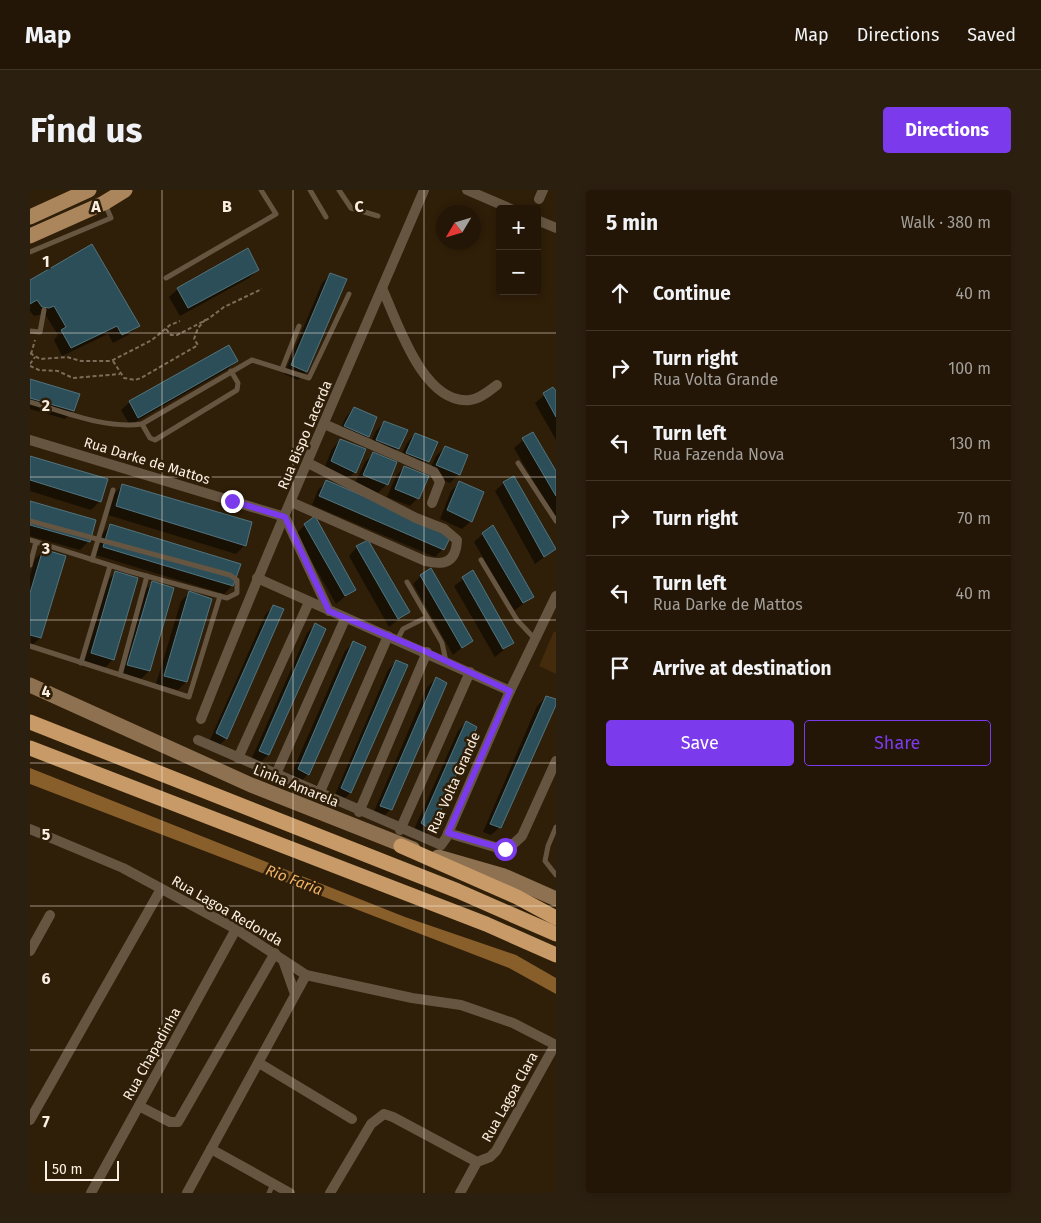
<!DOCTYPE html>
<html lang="en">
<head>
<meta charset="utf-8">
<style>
	:root { --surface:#231606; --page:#2b1f10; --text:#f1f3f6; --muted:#a39f9b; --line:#403528; --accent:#7c3aed }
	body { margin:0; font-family:"Fira Sans",sans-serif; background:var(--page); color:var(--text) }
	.controls { position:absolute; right:15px; top:15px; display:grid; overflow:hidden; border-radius:5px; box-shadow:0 2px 8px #0003 }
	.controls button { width:45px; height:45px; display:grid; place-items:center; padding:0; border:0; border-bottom:1px solid var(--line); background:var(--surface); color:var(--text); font:25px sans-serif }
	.compass { position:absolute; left:406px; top:15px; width:45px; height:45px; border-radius:50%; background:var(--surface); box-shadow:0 2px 8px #0003; rotate:232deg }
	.scale { position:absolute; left:15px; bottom:12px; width:74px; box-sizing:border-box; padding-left:5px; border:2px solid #fbefe2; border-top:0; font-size:14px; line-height:18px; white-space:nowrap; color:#fbefe2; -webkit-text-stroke:4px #2f1e08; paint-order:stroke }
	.stop { position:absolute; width:15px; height:15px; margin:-11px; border:4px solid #7c3aed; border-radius:50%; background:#fff }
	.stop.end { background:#7c3aed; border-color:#fff; box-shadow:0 1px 5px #0008 }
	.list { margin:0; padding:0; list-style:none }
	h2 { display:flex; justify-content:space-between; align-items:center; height:65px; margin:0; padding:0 20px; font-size:21px }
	h2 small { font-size:16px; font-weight:400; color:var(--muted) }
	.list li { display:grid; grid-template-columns:32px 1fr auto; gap:15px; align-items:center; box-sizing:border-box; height:75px; padding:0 20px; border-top:1px solid var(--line) }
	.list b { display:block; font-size:19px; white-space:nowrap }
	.list p { margin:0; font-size:16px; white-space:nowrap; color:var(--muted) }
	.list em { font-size:16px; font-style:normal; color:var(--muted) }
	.actions { display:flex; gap:10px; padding:15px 20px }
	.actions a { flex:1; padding:11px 0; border:1px solid var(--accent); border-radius:5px; text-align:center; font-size:18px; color:var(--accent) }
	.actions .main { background:var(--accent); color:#fff }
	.icon { flex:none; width:28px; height:28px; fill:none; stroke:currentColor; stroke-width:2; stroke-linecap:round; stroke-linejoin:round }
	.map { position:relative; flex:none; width:526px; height:1003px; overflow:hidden; border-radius:5px }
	header { display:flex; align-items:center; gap:30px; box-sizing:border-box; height:70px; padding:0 25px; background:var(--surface); border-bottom:1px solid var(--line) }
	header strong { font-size:24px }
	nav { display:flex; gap:28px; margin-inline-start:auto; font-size:18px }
	.intro { display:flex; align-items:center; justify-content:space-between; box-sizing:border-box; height:120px; padding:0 30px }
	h1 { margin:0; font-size:35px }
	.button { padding:12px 22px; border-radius:5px; background:var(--accent); color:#fff; font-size:18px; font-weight:700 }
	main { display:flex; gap:30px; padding:0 30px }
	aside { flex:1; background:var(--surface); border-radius:5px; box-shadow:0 2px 8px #0003 }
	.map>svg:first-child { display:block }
</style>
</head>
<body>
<header>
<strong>Map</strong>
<nav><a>Map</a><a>Directions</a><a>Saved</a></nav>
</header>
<div class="intro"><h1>Find us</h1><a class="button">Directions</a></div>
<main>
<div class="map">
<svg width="526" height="1003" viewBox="0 0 526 1003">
	<rect width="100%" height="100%" fill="#2f1e08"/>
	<!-- green -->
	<path fill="#432b0c" d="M524,441L526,442V484L509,476Z"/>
	<!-- water -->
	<path fill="#885f2b" d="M0,578L375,727L486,765L526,788V804L479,778L0,594Z"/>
	<!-- shadow -->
	<g fill="#0007">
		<path d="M228,80L219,88L150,126L139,107L148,99Z"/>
		<path d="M301,84L315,90L276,182L268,190L254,184L292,93Z"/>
		<path d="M0,92L108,136L100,144L83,153L78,144L32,166L24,150L28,145L15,124L4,126L0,121Z"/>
		<path d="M207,170L198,179L100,235L91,220L100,212Z"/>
		<path d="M0,190L43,220L35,229L0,219Z"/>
		<path d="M523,198L526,204V250L505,213Z"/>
		<path d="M324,218L338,246L329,254L307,245L316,227Z"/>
		<path d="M354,232L368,258L359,267L338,258L346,241Z"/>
		<path d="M502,243L526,284V329L484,258Z"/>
		<path d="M385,244L398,271L390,280L368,272L377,253Z"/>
		<path d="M310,250L325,282L316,290L294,279L302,259Z"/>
		<path d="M415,257L429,284L420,293L398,284L406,266Z"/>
		<path d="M343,264L357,294L348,303L325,293L335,272Z"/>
		<path d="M0,268L70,311L61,320L0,301Z"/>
		<path d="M374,277L388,308L380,316L357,307L366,286Z"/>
		<path d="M297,292L413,359L405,367L282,315L288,300Z"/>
		<path d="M429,293L441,331L432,339L410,329L421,301Z"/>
		<path d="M474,293L525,359L505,374L465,301Z"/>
		<path d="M93,295L215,355L206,364L78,325L84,304Z"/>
		<path d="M0,312L64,331L58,352L50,360L0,346Z"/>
		<path d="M80,335L202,396L194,404L66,365L72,344Z"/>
		<path d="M275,335L324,399L306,414L266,344Z"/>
		<path d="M453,344L502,407L484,421L444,352Z"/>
		<path d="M327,357L378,422L359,437L319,366Z"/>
		<path d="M14,360L34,367L10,448L1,456L0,386L5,369Z"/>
		<path d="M86,382L83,469L75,478L53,472L77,391Z"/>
		<path d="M443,382L482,453L465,467L424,396Z"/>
		<path d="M391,386L441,450L423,465L383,394Z"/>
		<path d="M122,393L119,481L111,489L89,483L114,401Z"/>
		<path d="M159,403L156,492L148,500L126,494L151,411Z"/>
		<path d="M243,417L253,420L196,549L187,557L179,552L235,425Z"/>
		<path d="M286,434L238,565L230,573L221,570L277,443Z"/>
		<path d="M323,453L278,584L270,593L260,587L315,461Z"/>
		<path d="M366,471L376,475L320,603L312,611L304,607L358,480Z"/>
		<path d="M406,489L415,493L360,620L352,628L343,624L397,497Z"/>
		<path d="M516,507L470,637L461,645L453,642L507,516Z"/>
		<path d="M436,532L401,640L392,648L383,642L428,541Z"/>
	</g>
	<!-- building -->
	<g fill="#2c4e58" stroke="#51747e">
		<path d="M62,54L110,136L92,145L87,136L41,158L31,140L36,137L24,116L19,118L12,117L7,110L0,114V90Z"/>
		<path d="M218,58L229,80L158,118L147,98Z"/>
		<path d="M300,83L317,89L277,182L261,175Z"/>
		<path d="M199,155L208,171L108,228L99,211Z"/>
		<path d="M0,189L50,204L44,221L0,208Z"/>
		<path d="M523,197L526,201V227L513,203Z"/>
		<path d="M324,217L347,227L339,247L314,236Z"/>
		<path d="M354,231L378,240L369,259L346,250Z"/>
		<path d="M503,242L526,281V306L492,248Z"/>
		<path d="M385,243L408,252L399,272L376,263Z"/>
		<path d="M310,249L336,259L326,283L301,271Z"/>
		<path d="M415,256L438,265L430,285L406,275Z"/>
		<path d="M343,262L367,272L358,295L333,285Z"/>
		<path d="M0,266L78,289L71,312L0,290Z"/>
		<path d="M374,276L399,286L389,309L365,299Z"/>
		<path d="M484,286L526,359L514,367L473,292Z"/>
		<path d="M296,290L422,344L414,360L289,306Z"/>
		<path d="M429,291L454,302L442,332L417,320Z"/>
		<path d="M92,294L222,332L216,356L86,316Z"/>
		<path d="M0,311L66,330L60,352L0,335Z"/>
		<path d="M285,326L326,400L315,406L274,334Z"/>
		<path d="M80,334L211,374L203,396L73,357Z"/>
		<path d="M463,335L504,407L493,413L452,343Z"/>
		<path d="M338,350L380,422L368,429L326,356Z"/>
		<path d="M13,359L36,366L11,448L0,445V403Z"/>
		<path d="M401,378L443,451L432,458L390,385Z"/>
		<path d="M443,380L484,453L473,459L432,387Z"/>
		<path d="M85,381L108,388L84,470L61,463Z"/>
		<path d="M122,391L144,398L120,481L97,475Z"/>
		<path d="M159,401L182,409L157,492L134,486Z"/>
		<path d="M243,415L254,419L197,549L186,543Z"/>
		<path d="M285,433L296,439L239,565L229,561Z"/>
		<path d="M323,451L336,457L279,585L268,579Z"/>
		<path d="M366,470L378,475L321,603L311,598Z"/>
		<path d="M406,487L417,493L362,620L350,616Z"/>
		<path d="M516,506L526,509V515L471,638L460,634Z"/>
		<path d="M436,531L447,537L402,641L391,633Z"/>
	</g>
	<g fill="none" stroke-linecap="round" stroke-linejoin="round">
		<!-- path -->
		<g stroke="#7c6d5a" stroke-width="2" stroke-dasharray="4 2.5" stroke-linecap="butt">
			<path d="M136,139L141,145H147L178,129L194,117L232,99"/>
			<path d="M0,163L10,169L37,167L51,171H81L122,150L140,135L150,131"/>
			<path d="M1,164L5,150"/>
			<path d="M83,171L94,188L105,190L111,188L168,155L164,149L168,138L176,129"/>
			<path d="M0,174L5,167"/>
			<path d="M0,176L9,180L28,181L43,188L90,184"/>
		</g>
		<!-- service -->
		<g stroke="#665541" stroke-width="5">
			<path d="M280,0L296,27"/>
			<path d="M309,0L321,18L348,26"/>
			<path d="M0,62L81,28L75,14"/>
			<path d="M136,88L246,24L231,0"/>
			<path d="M0,141L10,142L14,120"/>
			<path d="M252,179L269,136"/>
			<path d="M0,212C35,222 74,239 112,234L222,170L279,188L319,104"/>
			<path d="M112,234L120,248L125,250L207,200L208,193L201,181"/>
			<path d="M488,273L526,331"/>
			<path d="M0,331L200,385L207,390V403L197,408L98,381L0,350"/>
			<path d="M62,370L83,300"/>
			<path d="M451,370L487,430L505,449"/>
			<path d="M0,375L6,352"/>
			<path d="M377,392L412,453L416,471"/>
			<path d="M367,450L373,439L397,427"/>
			<path d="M0,456L159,507L190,406"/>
			<path d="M51,473L80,376"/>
			<path d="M90,485L117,386"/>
			<path d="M526,637L518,656L515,671L526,685"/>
			<path d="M239,1003L243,994"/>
		</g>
		<!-- minor -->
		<g stroke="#665541" stroke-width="10">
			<path d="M437,0L481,19"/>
			<path d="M509,9L513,0"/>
			<path d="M507,30L526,38"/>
			<path d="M352,98C367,131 393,215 440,210C450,209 459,201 467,195"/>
			<path d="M294,234L404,282L410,292L402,313"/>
			<path d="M0,250L255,327"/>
			<path d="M261,312L395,371C415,376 426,372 427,350L414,339L386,328L278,273"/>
			<path d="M255,327L299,421"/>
			<path d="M227,388L480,501"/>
			<path d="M171,529C241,351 319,176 394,0"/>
			<path d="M168,550L411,655L416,648L480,501L526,406"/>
			<path d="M208,568L279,412"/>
			<path d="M246,584L315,429"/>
			<path d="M289,604L358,446"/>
			<path d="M329,622L397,462"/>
			<path d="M0,639L93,678L206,739L276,785L382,808L431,815L483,833L526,855"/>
			<path d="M370,640L440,482"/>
			<path d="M418,643L468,658L480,657L492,646L526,571"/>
			<path d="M0,761L20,725"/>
			<path d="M253,770L265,804"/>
			<path d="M229,873L322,929"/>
			<path d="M109,916L140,932H148L245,763"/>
			<path d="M0,930L131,699"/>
			<path d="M181,959L260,1003"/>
			<path d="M61,1003L206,739"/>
			<path d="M157,1003L276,785"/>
			<path d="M300,1003L341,934L354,924L363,927L447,972L460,967L466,961L525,855"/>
			<path d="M430,1003L447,972"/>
		</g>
		<!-- secondary -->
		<g stroke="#8d7150" stroke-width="15">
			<path d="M0,495L221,595L383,659"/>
			<path d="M408,667L474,686L526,709"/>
		</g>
		<!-- primary -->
		<g stroke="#ab865c" stroke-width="15">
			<path d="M0,27L59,0"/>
			<path d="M0,46L74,13L95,0"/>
		</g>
		<!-- motorway -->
		<g stroke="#c79a67" stroke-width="15">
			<path d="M0,532L428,701L526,744"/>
			<path d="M0,558L456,734L526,765"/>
			<path d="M371,656L487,707L526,728"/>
		</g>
	</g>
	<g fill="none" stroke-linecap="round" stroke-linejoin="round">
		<!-- route -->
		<path stroke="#7c3aed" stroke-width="6" d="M202,311L255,327L299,421L397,462L480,501L418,643L475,659"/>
	</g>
	<!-- grid -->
	<path fill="none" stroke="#fbefe2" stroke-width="1" stroke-opacity="0.55" d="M132,0V1003M263,0V1003M394,0V1003M0,143H526M0,287H526M0,430H526M0,573H526M0,716H526M0,860H526"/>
	<g text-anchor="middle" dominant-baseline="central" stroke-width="5" stroke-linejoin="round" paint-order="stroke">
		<!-- street labels -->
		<g font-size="14" fill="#fbefe2" stroke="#2f1e08">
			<text transform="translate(275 245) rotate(-67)">Rua Bispo Lacerda</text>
			<text transform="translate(117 271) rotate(17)">Rua Darke de Mattos</text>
			<text transform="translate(424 593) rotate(-66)">Rua Volta Grande</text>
			<text transform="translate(266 596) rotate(22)">Linha Amarela</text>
			<text transform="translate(197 721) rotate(30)">Rua Lagoa Redonda</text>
			<text transform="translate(122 864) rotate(-61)">Rua Chapadinha</text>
			<text transform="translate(480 907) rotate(-61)">Rua Lagoa Clara</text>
		</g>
		<!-- water labels -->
		<g font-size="15" font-style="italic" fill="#f1b369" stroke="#2f1e08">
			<text transform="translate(264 690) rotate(21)">Rio Faria</text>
		</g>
	</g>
	<g font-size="16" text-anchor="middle" font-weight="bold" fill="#fbefe2" stroke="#2f1e08" stroke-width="5" stroke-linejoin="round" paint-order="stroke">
		<text x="66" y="22">A</text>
		<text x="197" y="22">B</text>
		<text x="329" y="22">C</text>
		<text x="16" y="77">1</text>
		<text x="16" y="221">2</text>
		<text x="16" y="364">3</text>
		<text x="16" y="507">4</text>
		<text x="16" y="650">5</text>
		<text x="16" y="794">6</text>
		<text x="16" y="937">7</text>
	</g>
</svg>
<div class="controls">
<button>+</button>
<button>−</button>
</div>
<svg class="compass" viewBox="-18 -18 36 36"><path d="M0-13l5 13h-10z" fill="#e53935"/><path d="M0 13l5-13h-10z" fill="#a39f9b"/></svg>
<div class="scale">50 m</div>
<div class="stop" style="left:475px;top:659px"></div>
<div class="stop end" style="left:202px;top:311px"></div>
</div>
<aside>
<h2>5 min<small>Walk · 380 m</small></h2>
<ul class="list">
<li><svg class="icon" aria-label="ahead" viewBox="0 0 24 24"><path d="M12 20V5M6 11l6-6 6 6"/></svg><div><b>Continue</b></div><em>40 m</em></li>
<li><svg class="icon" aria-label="right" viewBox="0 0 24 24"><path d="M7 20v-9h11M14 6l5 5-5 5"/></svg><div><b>Turn right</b><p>Rua Volta Grande</p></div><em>100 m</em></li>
<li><svg class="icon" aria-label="left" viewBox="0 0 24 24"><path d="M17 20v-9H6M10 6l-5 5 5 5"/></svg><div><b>Turn left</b><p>Rua Fazenda Nova</p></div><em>130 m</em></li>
<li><svg class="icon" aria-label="right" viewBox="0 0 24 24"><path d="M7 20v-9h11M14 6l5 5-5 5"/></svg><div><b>Turn right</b></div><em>70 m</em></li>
<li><svg class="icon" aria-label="left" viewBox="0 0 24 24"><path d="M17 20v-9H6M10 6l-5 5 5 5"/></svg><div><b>Turn left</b><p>Rua Darke de Mattos</p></div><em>40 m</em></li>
<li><svg class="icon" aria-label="arrive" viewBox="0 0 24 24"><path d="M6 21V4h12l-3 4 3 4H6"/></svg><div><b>Arrive at destination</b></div></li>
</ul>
<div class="actions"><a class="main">Save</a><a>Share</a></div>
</aside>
</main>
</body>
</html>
